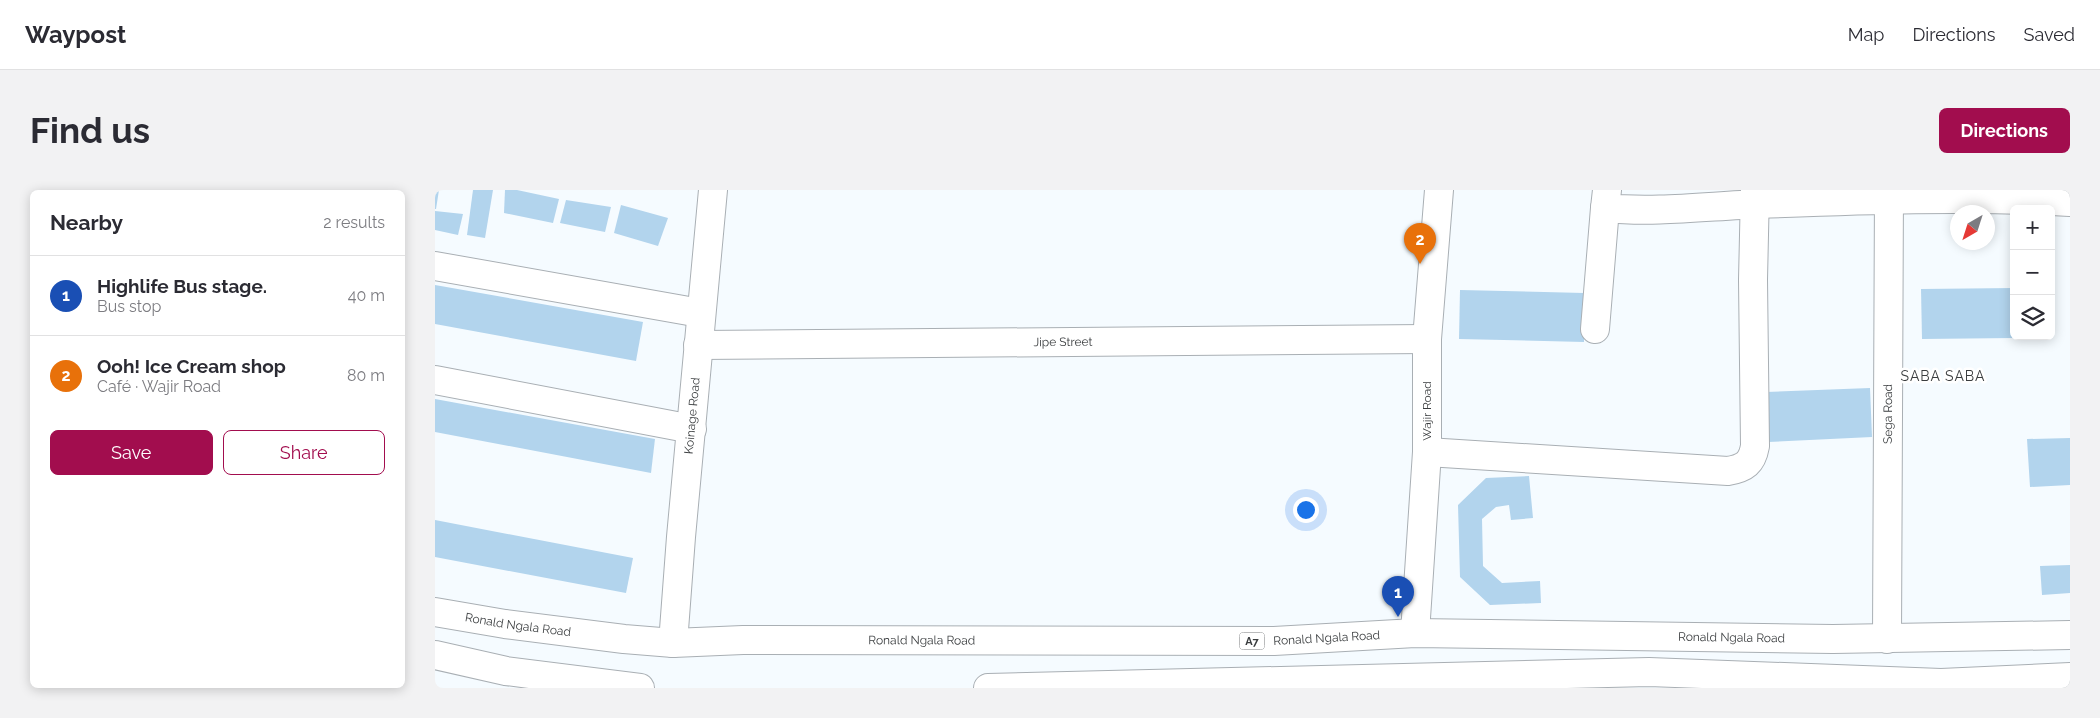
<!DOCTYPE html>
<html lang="en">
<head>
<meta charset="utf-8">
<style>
	:root { --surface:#fff; --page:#f2f2f3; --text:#2b2b33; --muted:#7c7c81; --line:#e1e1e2; --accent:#a20d4e }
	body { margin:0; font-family:Raleway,sans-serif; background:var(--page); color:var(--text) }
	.controls { position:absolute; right:15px; top:15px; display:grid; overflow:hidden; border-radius:8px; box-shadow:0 2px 12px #0003 }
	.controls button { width:45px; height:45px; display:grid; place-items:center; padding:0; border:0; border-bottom:1px solid var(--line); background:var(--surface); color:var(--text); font:25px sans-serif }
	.compass { position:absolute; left:1515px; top:15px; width:45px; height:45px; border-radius:50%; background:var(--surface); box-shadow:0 2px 12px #0003; rotate:219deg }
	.you { position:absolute; left:870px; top:319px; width:18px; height:18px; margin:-12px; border:4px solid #fff; border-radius:50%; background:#1a73e8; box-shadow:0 0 0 8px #1a73e833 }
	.badge { display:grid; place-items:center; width:32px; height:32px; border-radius:50%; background:var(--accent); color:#fff; font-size:16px; font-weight:700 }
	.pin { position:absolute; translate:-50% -41px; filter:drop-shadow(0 1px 2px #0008) }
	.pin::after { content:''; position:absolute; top:26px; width:18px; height:15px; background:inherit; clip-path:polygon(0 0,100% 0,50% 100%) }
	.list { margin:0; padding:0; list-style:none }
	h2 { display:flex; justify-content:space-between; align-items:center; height:65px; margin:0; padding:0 20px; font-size:21px }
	h2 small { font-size:16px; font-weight:400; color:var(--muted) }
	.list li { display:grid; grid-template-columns:32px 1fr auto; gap:15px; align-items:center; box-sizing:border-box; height:80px; padding:0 20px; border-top:1px solid var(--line) }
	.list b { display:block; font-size:19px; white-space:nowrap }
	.list p { margin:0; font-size:16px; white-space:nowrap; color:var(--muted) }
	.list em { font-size:16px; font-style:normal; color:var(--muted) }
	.actions { display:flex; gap:10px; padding:15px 20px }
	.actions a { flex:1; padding:11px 0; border:1px solid var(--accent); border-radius:8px; text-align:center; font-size:18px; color:var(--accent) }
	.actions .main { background:var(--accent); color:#fff }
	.icon { flex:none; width:28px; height:28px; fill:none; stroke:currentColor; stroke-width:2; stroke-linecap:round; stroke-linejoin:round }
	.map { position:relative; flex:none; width:1635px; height:498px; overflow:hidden; border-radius:8px }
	header { display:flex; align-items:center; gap:30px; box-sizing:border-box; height:70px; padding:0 25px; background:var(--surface); border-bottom:1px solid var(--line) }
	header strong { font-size:24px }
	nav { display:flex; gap:28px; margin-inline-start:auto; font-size:18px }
	.intro { display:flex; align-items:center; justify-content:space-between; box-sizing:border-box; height:120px; padding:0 30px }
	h1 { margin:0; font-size:35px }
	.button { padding:12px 22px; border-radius:8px; background:var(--accent); color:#fff; font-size:18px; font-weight:700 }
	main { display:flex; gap:30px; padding:0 30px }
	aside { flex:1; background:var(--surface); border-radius:8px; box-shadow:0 2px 12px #0003 }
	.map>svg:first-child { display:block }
</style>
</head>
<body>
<header>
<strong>Waypost</strong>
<nav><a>Map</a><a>Directions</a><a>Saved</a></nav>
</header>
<div class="intro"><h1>Find us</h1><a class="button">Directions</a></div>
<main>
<aside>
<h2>Nearby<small>2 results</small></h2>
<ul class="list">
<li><span class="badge" style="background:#1a4fb4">1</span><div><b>Highlife Bus stage.</b><p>Bus stop</p></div><em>40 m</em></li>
<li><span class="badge" style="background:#e8710a">2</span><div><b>Ooh! Ice Cream shop</b><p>Café · Wajir Road</p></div><em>80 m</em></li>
</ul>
<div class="actions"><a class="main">Save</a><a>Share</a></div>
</aside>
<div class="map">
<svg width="1635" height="498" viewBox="0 0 1635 498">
	<rect width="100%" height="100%" fill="#f5fbff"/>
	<!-- building -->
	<g fill="#b2d4ed">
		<path d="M0,0H4L1,19H0Z"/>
		<path d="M38,0H58L50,48L32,45Z"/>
		<path d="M70,0H82L124,9L118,33L69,23Z"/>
		<path d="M131,10L176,17L170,42L125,33Z"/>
		<path d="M186,15L233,28L223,56L179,43Z"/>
		<path d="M0,21L28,24L23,45L0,40Z"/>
		<path d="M0,95L208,132L201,171L0,134Z"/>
		<path d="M1579,98V148L1487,149L1486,99Z"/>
		<path d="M1025,100L1149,103V152L1024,149Z"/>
		<path d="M1435,198L1437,247L1333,252L1331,202Z"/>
		<path d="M0,209L220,249L216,283L0,242Z"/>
		<path d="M1635,248V295L1595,297L1592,249Z"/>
		<path d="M1094,286L1098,328L1076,330L1074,315L1061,317L1047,329L1048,376L1067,393L1105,391L1106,413L1055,415L1025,387L1023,315L1051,288Z"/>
		<path d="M0,330L198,368L191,403L0,367Z"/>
		<path d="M1635,375V403L1607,405L1605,376Z"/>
	</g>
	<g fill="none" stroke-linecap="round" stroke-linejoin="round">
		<!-- minor casing -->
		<g stroke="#a9afb4" stroke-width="30">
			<g id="minor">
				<path d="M1172,0L1170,18C1222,23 1273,16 1325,14C1428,10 1532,6 1635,12"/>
				<path d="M0,76L265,123"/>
				<path d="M1160,139L1170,18"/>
				<path id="s1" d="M263,155L992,149"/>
				<path d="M0,190L257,239"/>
				<path d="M992,262L1293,281C1310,278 1317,273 1320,256L1318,90L1320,0"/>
				<path d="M980,443L992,262V149L1004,0"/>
				<path id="s2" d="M1452,449L1454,0"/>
				<path id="s3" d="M238,453L246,347L278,0"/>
			</g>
		</g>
		<!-- highway casing -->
		<g stroke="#a9afb4" stroke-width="30">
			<g id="highway">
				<path id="s4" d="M0,422L70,434L189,449L238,453L308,450L839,451L980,443L1398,449L1635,445"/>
				<path d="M0,465L71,481L205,498"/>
				<path d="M553,498L1214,482L1506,493L1635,487"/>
			</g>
		</g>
		<!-- minor -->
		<use href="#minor" stroke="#fff" stroke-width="28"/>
		<!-- highway -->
		<use href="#highway" stroke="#fff" stroke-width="28"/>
	</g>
	<g text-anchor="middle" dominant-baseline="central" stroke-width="5" stroke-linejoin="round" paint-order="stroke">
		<!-- shield labels -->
		<rect fill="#fff" stroke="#757779" stroke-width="1" x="804.5" y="442.5" width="25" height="17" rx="4"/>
		<g font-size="11" font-weight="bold" fill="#3a3d3f">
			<text x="817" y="451">A7</text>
		</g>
		<!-- street labels -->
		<g font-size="12" fill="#3a3d3f" stroke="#fff">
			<text stroke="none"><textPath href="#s1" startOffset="365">Jipe Street</textPath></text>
			<text transform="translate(992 221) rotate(-90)">Wajir Road</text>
			<text stroke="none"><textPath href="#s2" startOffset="225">Sega Road</textPath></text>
			<text stroke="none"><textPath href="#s3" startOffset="228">Koinage Road</textPath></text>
			<text stroke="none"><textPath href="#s4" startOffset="84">Ronald Ngala Road</textPath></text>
			<text stroke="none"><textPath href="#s4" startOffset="1299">Ronald Ngala Road</textPath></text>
			<text stroke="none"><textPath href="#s4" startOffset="894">Ronald Ngala Road</textPath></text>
			<text stroke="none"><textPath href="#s4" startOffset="489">Ronald Ngala Road</textPath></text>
		</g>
		<!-- neighbourhood labels -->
		<g font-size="14" letter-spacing="1" fill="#3a3d3f" stroke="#fff">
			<text x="1508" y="186">SABA SABA</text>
		</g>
	</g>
</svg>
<div class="controls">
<button>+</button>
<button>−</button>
<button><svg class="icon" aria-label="layers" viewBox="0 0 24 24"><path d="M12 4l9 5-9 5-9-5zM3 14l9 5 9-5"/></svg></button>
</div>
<svg class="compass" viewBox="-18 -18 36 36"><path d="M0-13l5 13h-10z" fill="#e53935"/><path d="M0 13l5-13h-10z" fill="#7c7c81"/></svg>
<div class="you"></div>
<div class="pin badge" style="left:963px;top:427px;background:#1a4fb4">1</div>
<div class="pin badge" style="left:985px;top:74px;background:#e8710a">2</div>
</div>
</main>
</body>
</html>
